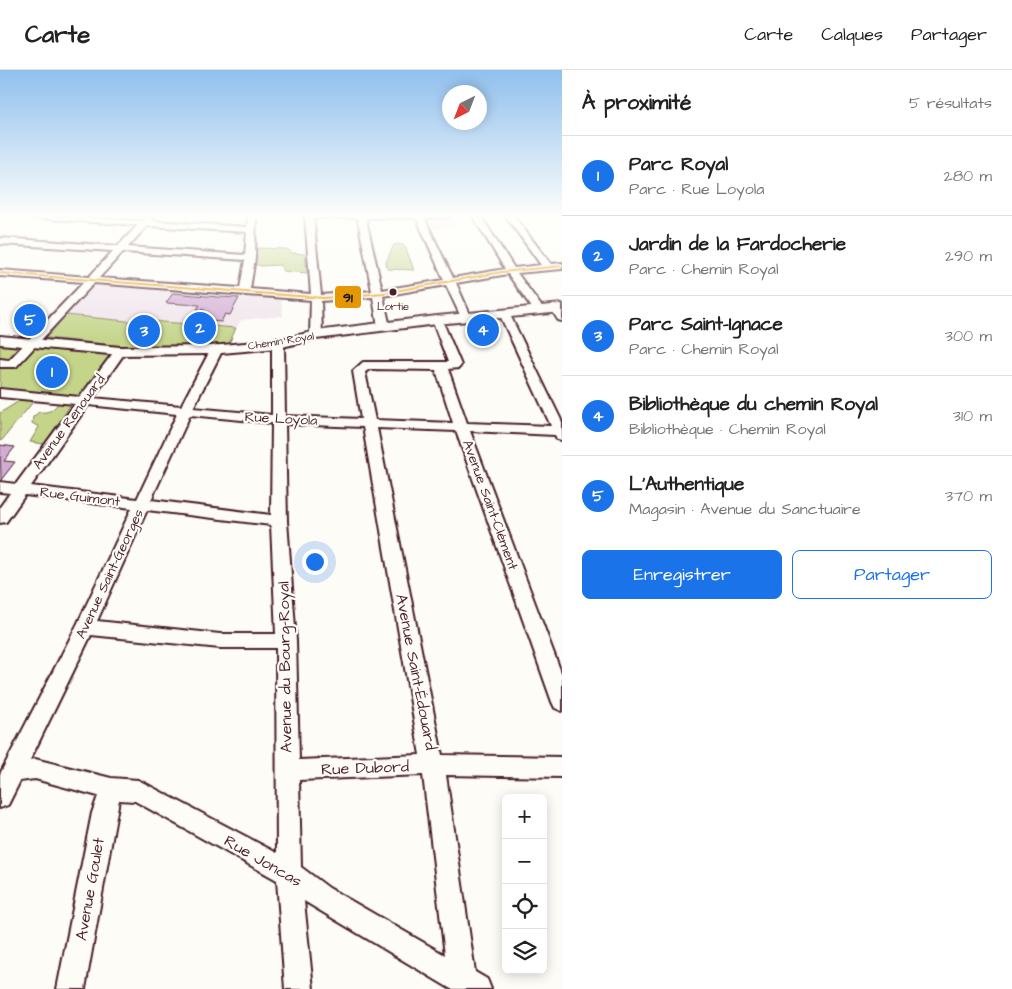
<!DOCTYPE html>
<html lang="fr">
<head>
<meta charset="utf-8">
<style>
	:root { --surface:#fff; --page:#f6f6f6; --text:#222; --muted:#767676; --line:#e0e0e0; --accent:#1a73e8 }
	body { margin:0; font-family:"Architects Daughter",sans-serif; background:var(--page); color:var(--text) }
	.controls { position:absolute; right:15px; bottom:15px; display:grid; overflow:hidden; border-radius:8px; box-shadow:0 2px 12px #0003 }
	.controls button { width:45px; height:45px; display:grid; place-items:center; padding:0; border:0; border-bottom:1px solid var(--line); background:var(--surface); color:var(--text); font:25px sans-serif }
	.compass { position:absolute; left:442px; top:15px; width:45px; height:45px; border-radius:50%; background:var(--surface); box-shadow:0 2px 12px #0003; rotate:222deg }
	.you { position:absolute; left:314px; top:491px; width:18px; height:18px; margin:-12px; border:4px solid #fff; border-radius:50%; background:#1a73e8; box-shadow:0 0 0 8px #1a73e833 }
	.badge { display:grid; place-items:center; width:32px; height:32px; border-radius:50%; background:var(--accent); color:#fff; font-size:16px; font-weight:700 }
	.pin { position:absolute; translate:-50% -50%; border:2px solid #fff; box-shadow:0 1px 5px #0006 }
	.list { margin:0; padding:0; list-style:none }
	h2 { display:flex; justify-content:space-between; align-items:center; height:65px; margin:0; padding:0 20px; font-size:21px }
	h2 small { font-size:16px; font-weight:400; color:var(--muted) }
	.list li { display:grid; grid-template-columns:32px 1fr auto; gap:15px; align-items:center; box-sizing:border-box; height:80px; padding:0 20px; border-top:1px solid var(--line) }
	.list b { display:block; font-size:19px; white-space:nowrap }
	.list p { margin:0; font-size:16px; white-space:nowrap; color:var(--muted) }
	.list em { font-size:16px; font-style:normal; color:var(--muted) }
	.actions { display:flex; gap:10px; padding:15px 20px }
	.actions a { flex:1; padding:11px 0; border:1px solid var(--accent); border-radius:8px; text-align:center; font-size:18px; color:var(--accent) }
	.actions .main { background:var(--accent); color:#fff }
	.icon { flex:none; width:28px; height:28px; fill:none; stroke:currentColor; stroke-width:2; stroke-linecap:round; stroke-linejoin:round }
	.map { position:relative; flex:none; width:562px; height:919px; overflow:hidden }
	header { display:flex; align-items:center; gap:30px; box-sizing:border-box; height:70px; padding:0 25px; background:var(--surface); border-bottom:1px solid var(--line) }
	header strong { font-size:24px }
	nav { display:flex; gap:28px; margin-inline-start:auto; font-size:18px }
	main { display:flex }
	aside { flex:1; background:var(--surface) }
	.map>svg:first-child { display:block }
</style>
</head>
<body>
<header>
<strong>Carte</strong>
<nav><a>Carte</a><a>Calques</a><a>Partager</a></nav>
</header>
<main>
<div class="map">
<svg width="562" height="919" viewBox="0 0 562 919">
	<rect width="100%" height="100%" fill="#fdfcf7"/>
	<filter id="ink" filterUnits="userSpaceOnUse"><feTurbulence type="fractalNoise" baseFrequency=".02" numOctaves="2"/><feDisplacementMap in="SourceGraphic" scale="10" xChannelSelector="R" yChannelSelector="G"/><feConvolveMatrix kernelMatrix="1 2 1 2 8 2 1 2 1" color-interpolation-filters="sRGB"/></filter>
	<g filter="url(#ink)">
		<!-- built -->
		<g fill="#f0e4ec">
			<path d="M419,145H452L459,157H453L454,158H425Z"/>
			<path d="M95,215L281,228L283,246L241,250L236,258L140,250L138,252L66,245Z"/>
		</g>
		<!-- green -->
		<g fill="#c4d489" stroke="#877a5a">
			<path d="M398,174L405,176L414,200L387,199L386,192L394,175Z"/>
			<path d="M256,178L287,179L292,183L305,184L307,203L283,201L280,195L260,196L254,193Z"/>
			<path d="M66,245L137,252L139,250L236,258L228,276L142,278L46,268Z"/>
			<path d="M0,270L120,281L84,331L0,323Z"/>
			<path d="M24,328L33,332L2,370L0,371V343Z"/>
			<path d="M60,331L72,333L44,374L30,372L39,357L32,353L33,347L39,342C50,343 53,340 60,331Z"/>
		</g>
		<!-- building -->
		<g fill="#d2acd4" stroke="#4a1f2b">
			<path d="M173,223L218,227L239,228L230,245L225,244L221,252L199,250L205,240L197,239L200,235L166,233Z"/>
			<path d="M469,253H488L495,267H474Z"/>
			<path d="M0,375L15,377L4,391L15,392L1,410Z"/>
		</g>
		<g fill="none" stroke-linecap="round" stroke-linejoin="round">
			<!-- minor casing -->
			<g stroke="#4a1f2b" stroke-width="4">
				<g id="minor">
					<path d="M29,145L143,151L149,146L153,149L152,151L247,157L248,145H256L255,188L250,219L311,224L305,145H313L321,225L372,221L357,145H365L382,220L444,210L415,145H423L453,208L505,199L472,145H480L514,198L541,195L505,145H513L551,194L562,193V199L517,203L544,240L543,242H535L508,204L456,213L471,247L466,250L461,247L446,215L383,226L390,257L384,260L378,257L373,227L321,231L322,265L316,268L310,265L311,230L94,213L16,297H0V289L9,290L84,212L0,206V200L89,207L113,181L0,174V168L118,176L138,155L33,148ZM147,156L247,162L245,185L128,177ZM123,182L245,190L240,218L99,208Z"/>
					<path d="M556,236L562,240V251L558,250L551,239Z"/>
					<path d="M504,240L509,243L562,352V370L557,369L555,365L470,361L562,605V641L555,638L552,632L456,361L377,358L442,685L562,687V707L446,705L475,902L487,909L491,919H451L304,831L313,919H285L277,810L135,731L119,730L85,919H57L92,743L98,726L35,709L20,711L8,735L0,738V704L76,557L132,438L25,425L6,452L0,453V437L10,423L0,422V412L16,414L75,334L0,327V319L80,327L116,279L120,277L126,281L93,328L181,336L211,279L217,275L223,279L193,338L272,345V274L278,271L284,274L285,346L361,349L353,301L363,292H448L432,250L437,247L442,250L461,295L459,298L448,299L467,353L551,356L499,243ZM370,299L436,300L453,353L375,350L365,302ZM88,335L177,344L137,429L31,416ZM190,345L272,353L271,445L151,430ZM285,354L363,357L420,685L299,690L296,571L287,451ZM147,440L271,455L276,564H220L97,551ZM91,565L220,578H276L277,783L146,714L138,710L111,708L35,689L30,690ZM423,705L445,885L329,818L301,797L299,710Z"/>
				</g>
			</g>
			<!-- major casing -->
			<g stroke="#4a1f2b" stroke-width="4">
				<g id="major">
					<path d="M304,145H451L446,148H309Z"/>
					<path d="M562,234V242L437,254L316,269L278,278L210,284L120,285L0,274V266L120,277L210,276L278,270L316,261L437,246Z"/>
				</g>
			</g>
			<!-- minor -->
			<use href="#minor" fill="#fdfcf7" fill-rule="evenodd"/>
			<!-- major -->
			<use href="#major" fill="#fdfcf7" fill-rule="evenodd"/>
			<!-- bus-1 casing -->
			<g stroke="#fdfcf7" stroke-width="4">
				<path id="bus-1" d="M0,203L324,228L384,223L502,202L562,196"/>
			</g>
			<!-- bus-1 -->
			<use href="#bus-1" stroke="#e69804" stroke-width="2"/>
		</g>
	</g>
	<!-- sky -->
	<linearGradient id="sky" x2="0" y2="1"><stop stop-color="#90c0ee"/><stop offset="0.53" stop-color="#fefefb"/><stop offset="1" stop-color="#fefefb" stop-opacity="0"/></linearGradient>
	<rect width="562" height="274" fill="url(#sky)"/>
	<!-- markers -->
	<circle fill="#4a1f2b" stroke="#fdfcf7" stroke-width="2" cx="393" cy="222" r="4.5"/>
	<g text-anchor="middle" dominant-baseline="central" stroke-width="4.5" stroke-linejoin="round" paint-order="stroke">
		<!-- far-bus labels -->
		<g font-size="11" fill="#4a1f2b" stroke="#fdfcf7">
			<text x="393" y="236">Lortie</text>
		</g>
		<!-- far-street labels -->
		<g font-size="11" fill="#4a1f2b" stroke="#fdfcf7">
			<text transform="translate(281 271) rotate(-9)">Chemin Royal</text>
		</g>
		<!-- street labels -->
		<g font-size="14" fill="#4a1f2b" stroke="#fdfcf7">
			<text transform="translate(281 349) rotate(3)">Rue Loyola</text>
			<text transform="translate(69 352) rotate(-54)">Avenue Renouard</text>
			<text transform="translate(80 427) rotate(7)">Rue Guimont</text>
			<text transform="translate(490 435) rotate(70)">Avenue Saint-Clément</text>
			<text transform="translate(110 504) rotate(-65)">Avenue Saint-Georges</text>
		</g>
		<!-- near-street labels -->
		<g font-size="16" fill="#4a1f2b" stroke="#fdfcf7">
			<text transform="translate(285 597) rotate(-91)">Avenue du Bourg-Royal</text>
			<text transform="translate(416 602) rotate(79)">Avenue Saint-Édouard</text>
			<text transform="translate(365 698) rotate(-2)">Rue Dubord</text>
			<text transform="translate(263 791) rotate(30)">Rue Joncas</text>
			<text transform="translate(90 819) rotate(-80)">Avenue Goulet</text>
		</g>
	</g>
	<rect stroke="#fdfcf7" stroke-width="2" x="334" y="215" width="28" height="24" rx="5" fill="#e69804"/>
	<g font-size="14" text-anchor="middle" font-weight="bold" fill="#111">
		<text x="348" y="232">91</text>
	</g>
</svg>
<div class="controls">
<button>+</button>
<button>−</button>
<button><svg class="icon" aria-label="locate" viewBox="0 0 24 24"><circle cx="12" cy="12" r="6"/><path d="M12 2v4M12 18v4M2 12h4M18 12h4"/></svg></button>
<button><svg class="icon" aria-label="layers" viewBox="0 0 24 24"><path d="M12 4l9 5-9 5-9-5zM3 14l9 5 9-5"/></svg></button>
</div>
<svg class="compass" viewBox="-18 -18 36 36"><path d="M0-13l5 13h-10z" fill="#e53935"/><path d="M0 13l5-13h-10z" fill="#767676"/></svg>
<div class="you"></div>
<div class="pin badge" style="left:52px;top:302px">1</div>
<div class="pin badge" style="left:200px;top:258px">2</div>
<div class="pin badge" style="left:144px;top:261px">3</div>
<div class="pin badge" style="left:483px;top:260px">4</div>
<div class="pin badge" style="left:30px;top:250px">5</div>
</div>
<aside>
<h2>À proximité<small>5 résultats</small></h2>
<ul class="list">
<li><span class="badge">1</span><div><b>Parc Royal</b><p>Parc · Rue Loyola</p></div><em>280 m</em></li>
<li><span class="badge">2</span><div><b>Jardin de la Fardocherie</b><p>Parc · Chemin Royal</p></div><em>290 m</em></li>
<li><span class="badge">3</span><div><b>Parc Saint-Ignace</b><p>Parc · Chemin Royal</p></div><em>300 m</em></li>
<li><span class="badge">4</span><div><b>Bibliothèque du chemin Royal</b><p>Bibliothèque · Chemin Royal</p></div><em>310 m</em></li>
<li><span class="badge">5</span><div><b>L'Authentique</b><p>Magasin · Avenue du Sanctuaire</p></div><em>370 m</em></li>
</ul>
<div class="actions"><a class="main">Enregistrer</a><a>Partager</a></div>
</aside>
</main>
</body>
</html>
